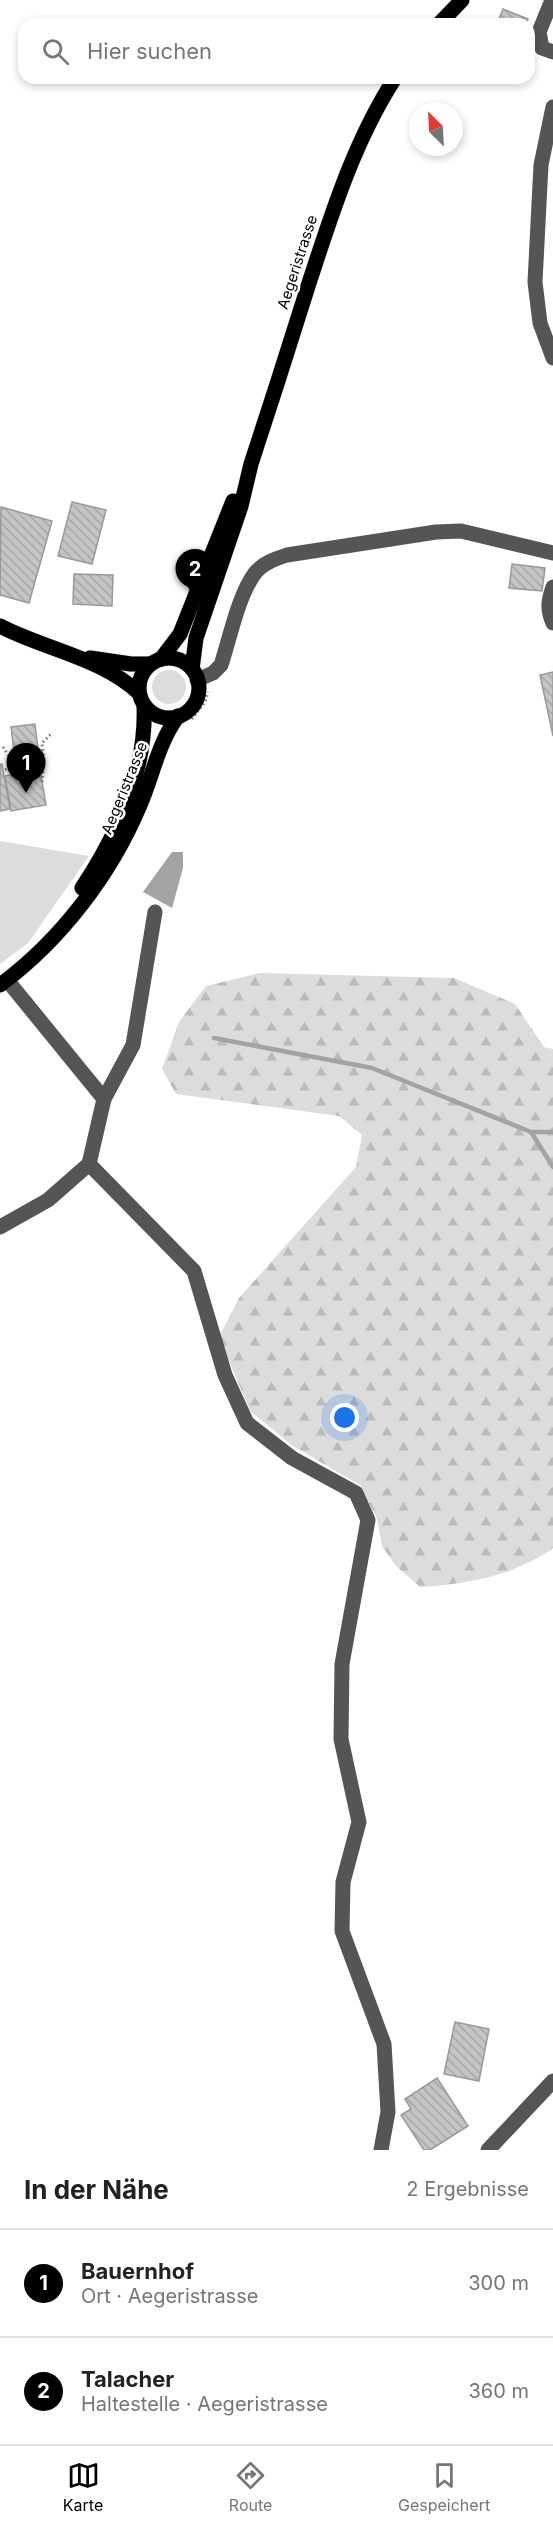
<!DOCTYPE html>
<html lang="de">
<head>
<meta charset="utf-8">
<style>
	:root { --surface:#fff; --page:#f2f2f2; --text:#222; --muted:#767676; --line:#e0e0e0; --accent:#000 }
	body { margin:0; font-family:Inter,sans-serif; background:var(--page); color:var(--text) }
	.compass { position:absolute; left:409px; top:102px; width:54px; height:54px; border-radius:50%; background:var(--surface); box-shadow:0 3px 9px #0003; rotate:336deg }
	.you { position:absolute; left:345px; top:1418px; width:21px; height:21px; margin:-15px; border:4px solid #fff; border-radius:50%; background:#1a73e8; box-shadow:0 0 0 9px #1a73e833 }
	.badge { display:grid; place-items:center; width:39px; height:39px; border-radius:50%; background:var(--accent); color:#fff; font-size:20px; font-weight:700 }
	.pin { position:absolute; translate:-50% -50px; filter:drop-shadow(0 2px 3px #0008) }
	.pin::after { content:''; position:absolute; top:32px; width:21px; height:18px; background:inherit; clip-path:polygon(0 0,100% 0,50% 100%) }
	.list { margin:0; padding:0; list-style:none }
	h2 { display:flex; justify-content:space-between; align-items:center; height:78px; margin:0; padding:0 24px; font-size:26px }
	h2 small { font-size:20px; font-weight:400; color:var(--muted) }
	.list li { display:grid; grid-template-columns:39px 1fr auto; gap:18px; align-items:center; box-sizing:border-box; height:108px; padding:0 24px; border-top:2px solid var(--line) }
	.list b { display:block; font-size:22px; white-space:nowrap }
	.list p { margin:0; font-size:20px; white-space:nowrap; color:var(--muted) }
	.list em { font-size:20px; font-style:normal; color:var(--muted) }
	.icon { flex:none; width:33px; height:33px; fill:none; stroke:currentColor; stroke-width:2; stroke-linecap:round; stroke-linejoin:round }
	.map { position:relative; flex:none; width:553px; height:2150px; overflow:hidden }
	.search { position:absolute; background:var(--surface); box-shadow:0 3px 9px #0003; left:18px; right:18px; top:18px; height:66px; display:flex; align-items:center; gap:15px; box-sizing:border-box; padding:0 21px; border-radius:18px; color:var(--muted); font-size:22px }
	.sheet { height:294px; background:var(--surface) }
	nav { display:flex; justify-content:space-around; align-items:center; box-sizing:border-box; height:84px; border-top:2px solid var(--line); background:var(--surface); font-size:16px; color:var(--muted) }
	nav a { display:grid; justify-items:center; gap:3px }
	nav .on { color:var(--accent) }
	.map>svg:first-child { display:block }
</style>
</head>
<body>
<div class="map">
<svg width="553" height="2150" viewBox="0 0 553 2150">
	<defs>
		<pattern id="forest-firs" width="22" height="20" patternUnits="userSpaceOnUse" patternTransform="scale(1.5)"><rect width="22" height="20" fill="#dcdcdc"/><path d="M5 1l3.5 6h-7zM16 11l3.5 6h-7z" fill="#bbb"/></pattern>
		<pattern id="building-back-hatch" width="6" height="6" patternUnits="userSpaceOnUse" patternTransform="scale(1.5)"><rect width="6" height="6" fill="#c4c4c4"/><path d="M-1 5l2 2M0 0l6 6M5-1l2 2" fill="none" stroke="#a7a7a7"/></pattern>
	</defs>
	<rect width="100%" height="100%" fill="#fff"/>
	<!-- grass -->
	<g fill="#dcdcdc">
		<circle cx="169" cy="687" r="17"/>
		<path d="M0,841L89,856L28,943L0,964Z"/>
	</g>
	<!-- forest -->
	<path fill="url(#forest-firs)" d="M260,973L454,978L515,1004L544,1047L553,1049V1548C514,1576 466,1584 420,1587L396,1566L382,1546L377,1519L360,1485L293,1446L250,1411L219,1337L239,1298L356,1167L362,1135L339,1116L176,1094L162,1069L179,1022L206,986Z"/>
	<!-- water -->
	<path fill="#a3a3a3" d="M172,852H183V868L172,908L143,892Z"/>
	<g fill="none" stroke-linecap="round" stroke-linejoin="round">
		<!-- stream -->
		<g stroke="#a3a3a3" stroke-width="4.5">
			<path d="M214,1038L372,1068L531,1132H553"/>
			<path d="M531,1132L553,1167"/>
		</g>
	</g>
	<!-- building -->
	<g fill="url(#building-back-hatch)" stroke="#999" stroke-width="1.5">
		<path d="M503,9L528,19L526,24H497Z"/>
		<path d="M72,502L106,510L92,564L58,556Z"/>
		<path d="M1,507L52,521L29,603L0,595Z"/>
		<path d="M512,564L545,568L542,591L509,588Z"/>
		<path d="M74,574L113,575L112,606L73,604Z"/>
		<path d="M553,672V736L540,675Z"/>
		<path d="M35,724L39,757L15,760L11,727Z"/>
		<path d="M0,764H2L10,809L0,811Z"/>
		<path d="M40,769L46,805L11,811L5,776Z"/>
		<path d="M455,2022L489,2029L479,2081L444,2074Z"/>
		<path d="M437,2078L468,2126L430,2150H424L401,2115L411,2109L405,2099Z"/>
	</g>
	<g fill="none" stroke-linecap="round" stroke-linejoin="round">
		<!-- major casing -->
		<g stroke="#dbdbdb" stroke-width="16">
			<g id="major">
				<path d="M439,24L462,0"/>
				<path d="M0,626C44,649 102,658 139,693"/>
				<path d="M90,658L131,664H150"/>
				<circle cx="169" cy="688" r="30"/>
				<path d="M161,659L180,634L233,501"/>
				<path d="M192,669L196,638L241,506L251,464C271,403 291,341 310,280C333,210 355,140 395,78"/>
				<path d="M82,888C117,835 147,770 144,705"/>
				<path d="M0,985C61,940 111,874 140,805C153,775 158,743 178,716"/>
			</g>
		</g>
		<!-- path -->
		<g stroke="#777" stroke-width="3" stroke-dasharray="1.5 3" stroke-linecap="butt">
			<path d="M192,719L205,702L208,692"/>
			<path d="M3,747L15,766L4,770"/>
			<path d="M15,766L44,762"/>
			<path d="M42,782L44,762L42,743L51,734"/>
		</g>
		<!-- minor -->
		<g stroke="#555" stroke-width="15">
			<path d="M552,0L539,32L542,48L553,52"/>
			<path d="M553,107L541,165L535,282L540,323L553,358"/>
			<path d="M553,587C548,601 547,610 553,623"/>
			<path d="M197,680L213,673L221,665C230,638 238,596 255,573C263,563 275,559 287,555L436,532L461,531L553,553"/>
			<path d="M7,980L104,1099L89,1164L194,1271L225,1375L247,1423L292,1458L356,1493L368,1520L342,1664L341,1739L359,1822L343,1882L342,1931L384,2044L388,2112L381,2150"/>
			<path d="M104,1099L133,1045L155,912"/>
			<path d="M0,1227L48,1200L89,1164"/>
			<path d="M488,2150L553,2081"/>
		</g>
		<!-- major -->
		<use href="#major" stroke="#000" stroke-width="15"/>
	</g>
	<g text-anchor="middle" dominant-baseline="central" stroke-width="5" stroke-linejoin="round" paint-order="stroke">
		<!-- street labels -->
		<g font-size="15" fill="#000" stroke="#fff">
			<text transform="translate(297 262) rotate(-72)">Aegeristrasse</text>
			<text transform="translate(124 788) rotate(-68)">Aegeristrasse</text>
		</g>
	</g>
</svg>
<svg class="compass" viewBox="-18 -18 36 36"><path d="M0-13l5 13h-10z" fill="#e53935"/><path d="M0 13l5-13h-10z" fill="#767676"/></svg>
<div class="you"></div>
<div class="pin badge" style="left:26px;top:793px">1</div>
<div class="pin badge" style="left:195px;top:599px">2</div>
<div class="search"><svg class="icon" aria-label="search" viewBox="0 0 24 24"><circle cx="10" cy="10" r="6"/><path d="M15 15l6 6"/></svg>Hier suchen</div>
</div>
<section class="sheet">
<h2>In der Nähe<small>2 Ergebnisse</small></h2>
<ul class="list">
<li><span class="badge">1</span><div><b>Bauernhof</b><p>Ort · Aegeristrasse</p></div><em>300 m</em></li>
<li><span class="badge">2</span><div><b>Talacher</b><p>Haltestelle · Aegeristrasse</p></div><em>360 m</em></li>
</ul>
</section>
<nav>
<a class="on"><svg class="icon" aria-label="map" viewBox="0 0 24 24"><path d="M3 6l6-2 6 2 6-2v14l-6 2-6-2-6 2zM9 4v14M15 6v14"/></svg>Karte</a>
<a><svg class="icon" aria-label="directions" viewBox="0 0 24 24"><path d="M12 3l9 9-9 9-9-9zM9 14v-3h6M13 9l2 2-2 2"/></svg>Route</a>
<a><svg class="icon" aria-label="saved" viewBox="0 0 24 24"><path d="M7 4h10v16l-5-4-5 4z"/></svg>Gespeichert</a>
</nav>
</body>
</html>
